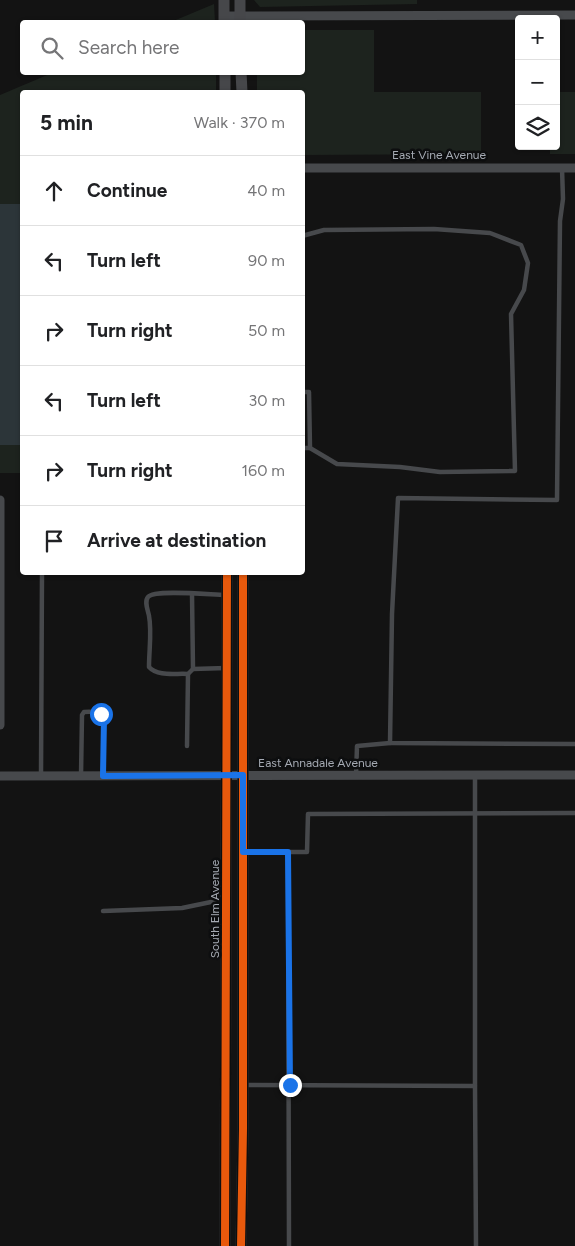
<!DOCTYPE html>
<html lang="en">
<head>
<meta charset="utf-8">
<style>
	:root { --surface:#fff; --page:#f2f2f2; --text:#202124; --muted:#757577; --line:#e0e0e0 }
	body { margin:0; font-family:Figtree,sans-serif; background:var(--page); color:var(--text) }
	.controls { position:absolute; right:15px; top:15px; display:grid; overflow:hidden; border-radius:5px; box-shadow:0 1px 4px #0004 }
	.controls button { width:45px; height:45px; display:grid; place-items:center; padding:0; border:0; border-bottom:1px solid var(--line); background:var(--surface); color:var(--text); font:25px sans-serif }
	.stop { position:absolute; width:15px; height:15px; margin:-11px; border:4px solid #1a73e8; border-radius:50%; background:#fff }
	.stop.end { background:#1a73e8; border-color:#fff; box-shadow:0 1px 5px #0008 }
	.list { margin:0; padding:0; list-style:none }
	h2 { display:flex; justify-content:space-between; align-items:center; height:65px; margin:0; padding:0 20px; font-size:21px }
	h2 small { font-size:16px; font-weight:400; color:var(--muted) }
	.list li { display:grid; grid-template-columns:32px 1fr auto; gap:15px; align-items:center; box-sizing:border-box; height:70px; padding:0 20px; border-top:1px solid var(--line) }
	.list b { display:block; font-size:19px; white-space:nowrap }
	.list em { font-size:16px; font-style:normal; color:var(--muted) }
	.icon { flex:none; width:28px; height:28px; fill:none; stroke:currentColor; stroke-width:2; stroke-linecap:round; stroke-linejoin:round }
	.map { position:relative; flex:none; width:575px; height:1246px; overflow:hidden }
	.search { position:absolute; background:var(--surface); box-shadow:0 1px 4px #0004; left:20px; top:20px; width:285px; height:55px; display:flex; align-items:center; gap:12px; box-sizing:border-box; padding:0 18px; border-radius:5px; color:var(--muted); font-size:19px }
	.panel { position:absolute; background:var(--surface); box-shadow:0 1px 4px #0004; left:20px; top:90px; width:285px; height:485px; border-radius:5px }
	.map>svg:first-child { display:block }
</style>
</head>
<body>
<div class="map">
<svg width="575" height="1246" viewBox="0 0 575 1246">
	<rect width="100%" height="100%" fill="#131313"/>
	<!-- green -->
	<g fill="#1d231e">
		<path d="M254,0H417V4L260,7Z"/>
		<path d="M214,4L215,22H171Z"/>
		<path d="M303,30H374V92H481V154L303,155L302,92H257V73L302,72Z"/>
		<path d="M52,73H216V92H22V473H0V95Z"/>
		<path d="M556,92H575V154H550V146H556Z"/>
	</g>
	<!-- water -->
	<rect fill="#2c3539" x="0" y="204" width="22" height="241"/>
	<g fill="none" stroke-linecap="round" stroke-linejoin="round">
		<!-- service -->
		<g stroke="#47494c" stroke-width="4.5">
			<path d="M562,168L563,199L560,221L557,500L398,498L392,614L390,743L575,744"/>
			<path d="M302,236L324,230L434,229L490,233L521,245L528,263L524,290L511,314L515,471L440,472L400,467L337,464L310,448H302"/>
			<path d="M302,392H309L310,448"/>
			<path d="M192,594L193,669"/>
			<path d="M225,595C213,595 154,589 148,597C144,602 148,610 149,616C152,631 149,650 149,667C158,677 176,673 188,674L193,669L226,668"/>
			<path d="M187,746L188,674"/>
			<path d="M41,776L42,572"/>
			<path d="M81,776L82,715L84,712C92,711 99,712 104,717L103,776"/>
			<path d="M356,776L357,746L390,743"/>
			<path d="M244,852H307L308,814L575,813"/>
			<path d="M288,852L289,1246"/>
			<path d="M103,911L182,908L211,902H225"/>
			<path d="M244,1085L475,1086V776"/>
			<path d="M475,1086L476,1246"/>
		</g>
		<!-- minor -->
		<g stroke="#47494c" stroke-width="9">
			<path d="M224,16L575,15"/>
			<path d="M302,168H575"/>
			<path d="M0,500V725"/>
			<path d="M0,776L575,775"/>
		</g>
		<!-- secondary -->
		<g stroke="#46474a" stroke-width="11">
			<path d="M240,0V22"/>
			<path d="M224,22V0"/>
			<path d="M225,72V92"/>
			<path d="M241,72L242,92"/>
			<path d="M225,1246L227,572"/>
			<path d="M241,1246L243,1129V572"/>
		</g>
		<!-- cycleway casing -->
		<g stroke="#0d0e0f" stroke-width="11">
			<g id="cycleway">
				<path d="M225,1246L227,572"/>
				<path d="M241,1246L243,1129V572"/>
			</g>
		</g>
		<!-- cycleway -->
		<use href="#cycleway" stroke="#e8590c" stroke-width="8"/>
	</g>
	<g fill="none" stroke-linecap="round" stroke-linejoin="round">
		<!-- route -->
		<path stroke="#1a73e8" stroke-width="6" d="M101,714L104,718L103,776L243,775V852H288L290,1085"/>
	</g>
	<g text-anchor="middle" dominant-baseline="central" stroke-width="5" stroke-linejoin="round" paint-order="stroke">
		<!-- street labels -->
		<g font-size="12" fill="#a5aab3" stroke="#0d0e0f">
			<text x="439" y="155">East Vine Avenue</text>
			<text x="318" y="763">East Annadale Avenue</text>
			<text transform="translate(215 909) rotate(-90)">South Elm Avenue</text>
		</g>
	</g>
</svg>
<div class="controls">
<button>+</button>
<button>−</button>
<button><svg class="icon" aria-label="layers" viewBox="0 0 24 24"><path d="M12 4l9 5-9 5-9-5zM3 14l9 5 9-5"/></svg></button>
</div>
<div class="stop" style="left:101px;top:714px"></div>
<div class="stop end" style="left:290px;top:1085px"></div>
<div class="search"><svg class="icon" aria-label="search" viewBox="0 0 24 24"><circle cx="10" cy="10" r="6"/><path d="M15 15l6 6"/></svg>Search here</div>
<section class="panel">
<h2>5 min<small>Walk · 370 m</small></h2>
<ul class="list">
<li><svg class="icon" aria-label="ahead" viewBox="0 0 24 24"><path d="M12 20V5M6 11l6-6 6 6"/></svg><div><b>Continue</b></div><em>40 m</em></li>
<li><svg class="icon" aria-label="left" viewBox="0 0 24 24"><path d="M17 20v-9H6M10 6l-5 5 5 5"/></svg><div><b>Turn left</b></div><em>90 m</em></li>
<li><svg class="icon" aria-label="right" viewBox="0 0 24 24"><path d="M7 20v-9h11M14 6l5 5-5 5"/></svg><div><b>Turn right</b></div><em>50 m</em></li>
<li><svg class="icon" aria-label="left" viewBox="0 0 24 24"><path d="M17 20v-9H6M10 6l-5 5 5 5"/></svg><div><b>Turn left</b></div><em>30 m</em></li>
<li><svg class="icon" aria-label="right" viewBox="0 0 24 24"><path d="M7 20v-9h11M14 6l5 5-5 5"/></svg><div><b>Turn right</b></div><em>160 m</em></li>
<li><svg class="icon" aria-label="arrive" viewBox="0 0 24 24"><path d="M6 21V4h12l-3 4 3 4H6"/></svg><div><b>Arrive at destination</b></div></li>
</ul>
</section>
</div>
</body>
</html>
